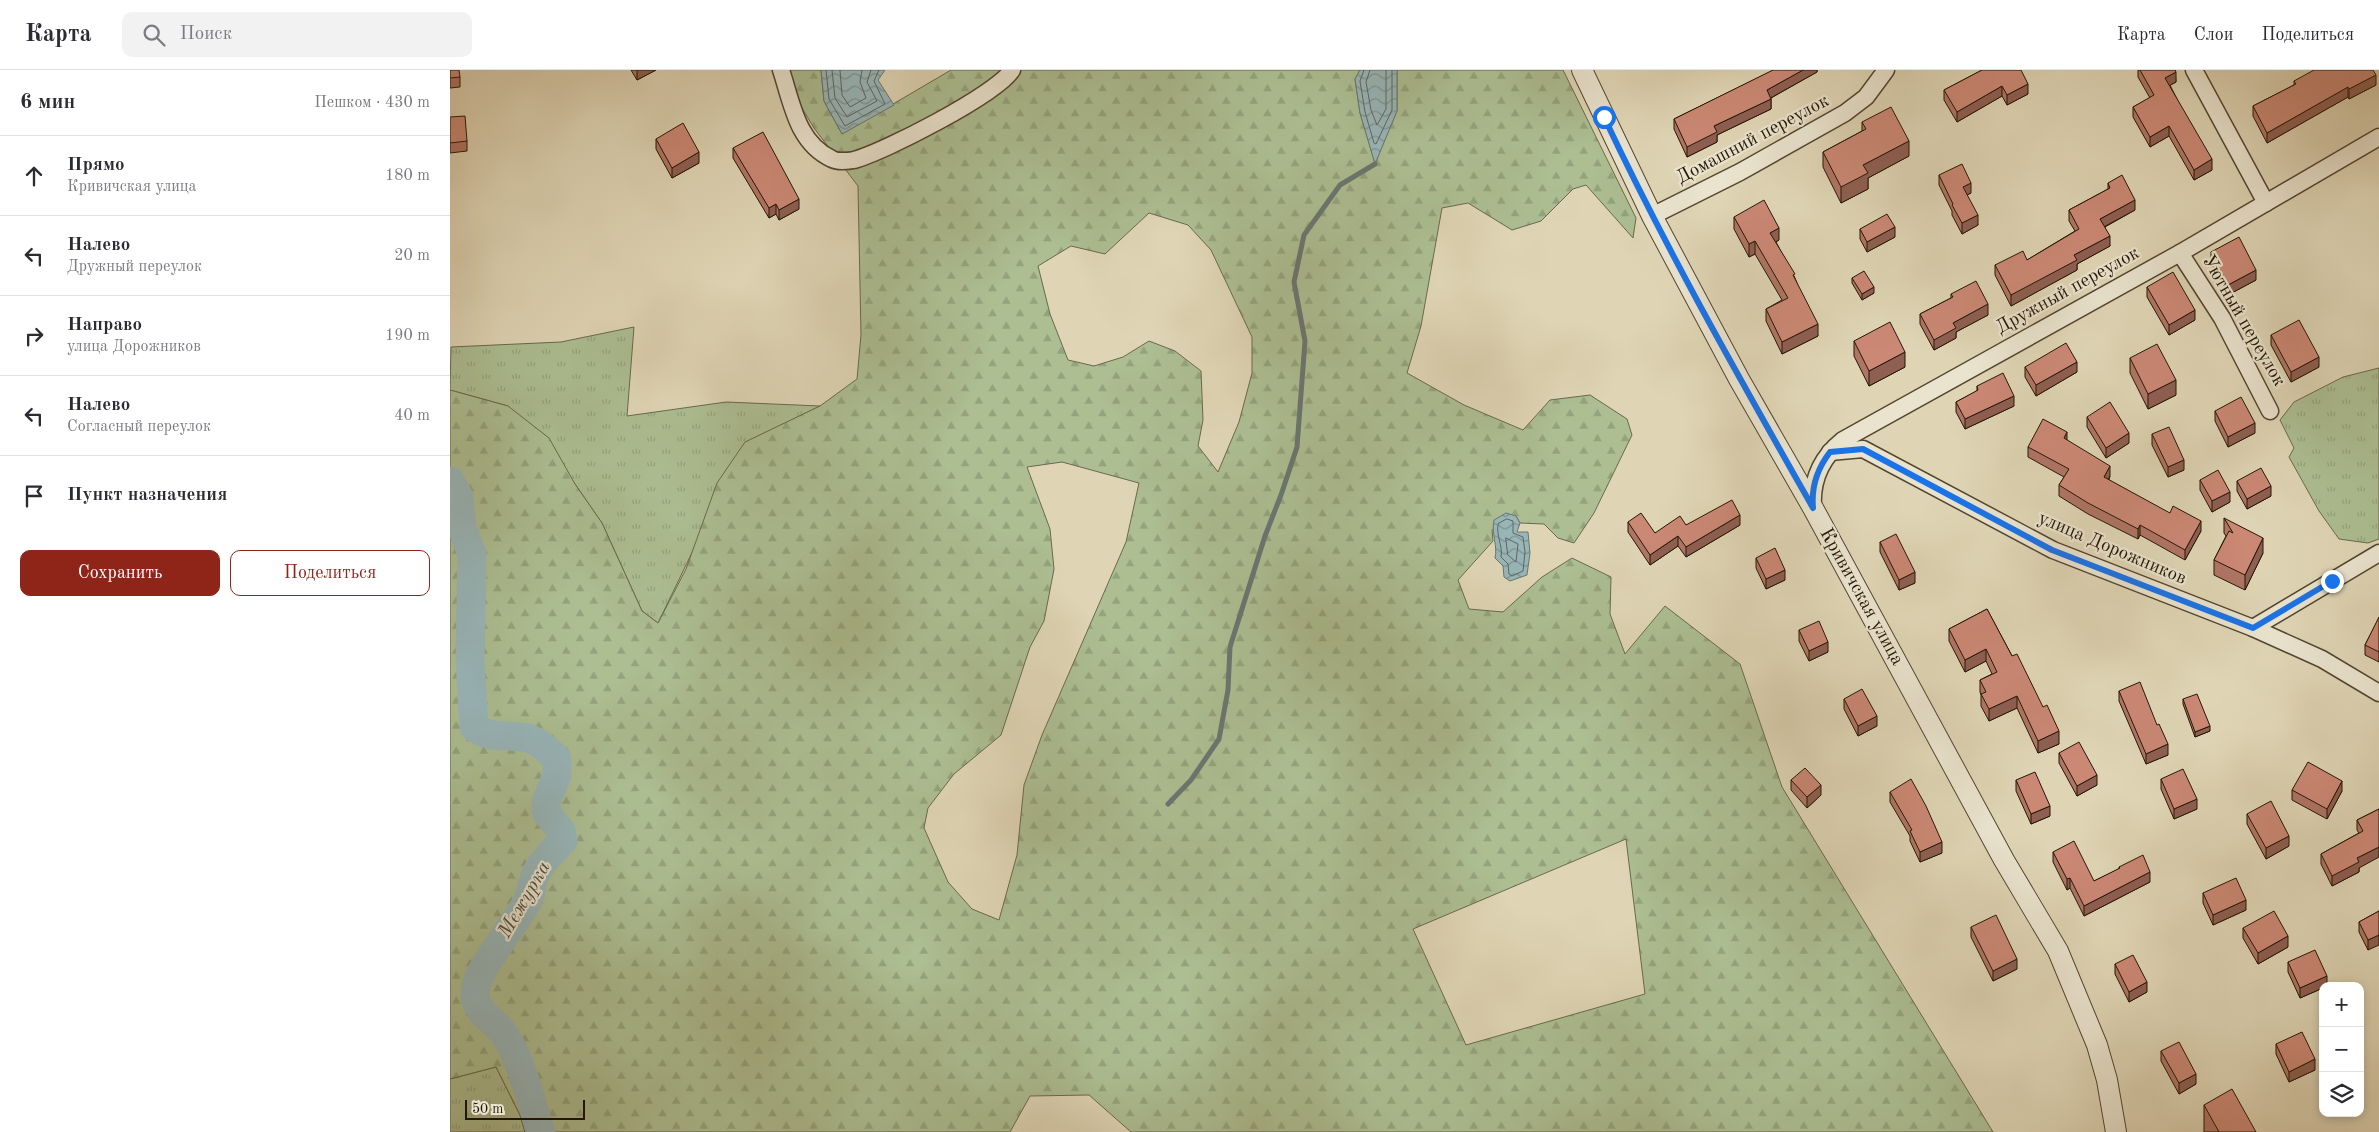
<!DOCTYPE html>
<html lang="ru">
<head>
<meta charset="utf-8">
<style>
	:root { --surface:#fff; --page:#f2f2f3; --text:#2b2b33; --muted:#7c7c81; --line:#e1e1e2; --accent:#8f2418 }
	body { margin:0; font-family:"Old Standard TT",serif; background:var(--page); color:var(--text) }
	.controls { position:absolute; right:15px; bottom:15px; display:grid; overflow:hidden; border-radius:10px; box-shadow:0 2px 8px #0003 }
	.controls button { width:45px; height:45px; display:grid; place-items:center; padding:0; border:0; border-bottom:1px solid var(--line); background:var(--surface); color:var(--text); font:25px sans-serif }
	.scale { position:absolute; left:15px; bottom:12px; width:120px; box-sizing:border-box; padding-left:5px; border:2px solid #251704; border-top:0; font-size:14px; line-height:18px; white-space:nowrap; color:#251704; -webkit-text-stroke:4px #eae4cf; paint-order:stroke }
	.stop { position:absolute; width:15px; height:15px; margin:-11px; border:4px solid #1a73e8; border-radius:50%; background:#fff }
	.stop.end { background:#1a73e8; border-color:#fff; box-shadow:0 1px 5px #0008 }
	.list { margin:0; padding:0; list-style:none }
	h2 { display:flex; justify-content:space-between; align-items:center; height:65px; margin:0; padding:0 20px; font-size:21px }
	h2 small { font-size:16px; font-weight:400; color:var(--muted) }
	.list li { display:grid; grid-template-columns:32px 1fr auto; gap:15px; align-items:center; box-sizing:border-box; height:80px; padding:0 20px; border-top:1px solid var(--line) }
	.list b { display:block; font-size:19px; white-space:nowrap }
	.list p { margin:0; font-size:16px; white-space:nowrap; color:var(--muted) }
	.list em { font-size:16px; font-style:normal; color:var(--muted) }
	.actions { display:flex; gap:10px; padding:15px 20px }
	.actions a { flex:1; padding:11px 0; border:1px solid var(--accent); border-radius:10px; text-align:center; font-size:18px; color:var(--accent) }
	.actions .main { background:var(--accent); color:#fff }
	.icon { flex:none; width:28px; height:28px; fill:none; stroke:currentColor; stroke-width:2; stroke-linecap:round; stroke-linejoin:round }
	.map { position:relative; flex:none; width:1929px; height:1062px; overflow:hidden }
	header { display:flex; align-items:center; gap:30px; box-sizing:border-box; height:70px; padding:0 25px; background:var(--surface); border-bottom:1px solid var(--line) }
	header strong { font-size:24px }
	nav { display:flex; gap:28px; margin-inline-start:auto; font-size:18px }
	.search { width:350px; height:45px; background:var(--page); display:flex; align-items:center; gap:12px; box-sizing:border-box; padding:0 18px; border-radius:10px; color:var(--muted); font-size:19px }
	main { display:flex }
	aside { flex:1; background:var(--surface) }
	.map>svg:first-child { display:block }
</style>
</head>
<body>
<header>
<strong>Карта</strong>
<div class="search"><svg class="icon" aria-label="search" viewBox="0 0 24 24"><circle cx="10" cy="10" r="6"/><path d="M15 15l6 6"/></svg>Поиск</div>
<nav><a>Карта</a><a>Слои</a><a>Поделиться</a></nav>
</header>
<main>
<aside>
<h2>6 мин<small>Пешком · 430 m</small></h2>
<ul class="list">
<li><svg class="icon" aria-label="ahead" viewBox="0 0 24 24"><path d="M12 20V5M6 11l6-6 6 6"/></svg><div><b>Прямо</b><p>Кривичская улица</p></div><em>180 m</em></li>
<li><svg class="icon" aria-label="left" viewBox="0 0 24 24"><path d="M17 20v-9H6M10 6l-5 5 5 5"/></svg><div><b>Налево</b><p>Дружный переулок</p></div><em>20 m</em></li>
<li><svg class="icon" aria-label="right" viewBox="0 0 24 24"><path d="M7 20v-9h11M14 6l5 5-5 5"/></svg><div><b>Направо</b><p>улица Дорожников</p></div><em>190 m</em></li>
<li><svg class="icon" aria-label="left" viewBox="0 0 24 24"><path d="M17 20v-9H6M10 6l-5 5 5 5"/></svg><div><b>Налево</b><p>Согласный переулок</p></div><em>40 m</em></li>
<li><svg class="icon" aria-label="arrive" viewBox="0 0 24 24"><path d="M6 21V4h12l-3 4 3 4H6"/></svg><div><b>Пункт назначения</b></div></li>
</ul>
<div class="actions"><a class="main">Сохранить</a><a>Поделиться</a></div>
</aside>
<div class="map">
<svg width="1929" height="1062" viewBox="0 0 1929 1062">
	<defs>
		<pattern id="grass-tufts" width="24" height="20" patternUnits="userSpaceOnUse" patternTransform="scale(1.25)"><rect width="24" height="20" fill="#acbe92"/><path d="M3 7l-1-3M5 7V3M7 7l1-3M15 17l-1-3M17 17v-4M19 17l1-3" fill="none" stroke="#94a37c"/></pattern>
		<pattern id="forest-firs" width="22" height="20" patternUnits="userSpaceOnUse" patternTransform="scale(1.25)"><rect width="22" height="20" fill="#acbe92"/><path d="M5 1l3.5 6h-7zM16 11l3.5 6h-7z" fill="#94a37c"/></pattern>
		<pattern id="water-waves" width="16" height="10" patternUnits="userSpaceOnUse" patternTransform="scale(1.25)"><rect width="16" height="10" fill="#98b6b9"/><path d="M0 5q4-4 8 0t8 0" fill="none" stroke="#7c9394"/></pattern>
	</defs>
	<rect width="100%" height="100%" fill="#dfd5b5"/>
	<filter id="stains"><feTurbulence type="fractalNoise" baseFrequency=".004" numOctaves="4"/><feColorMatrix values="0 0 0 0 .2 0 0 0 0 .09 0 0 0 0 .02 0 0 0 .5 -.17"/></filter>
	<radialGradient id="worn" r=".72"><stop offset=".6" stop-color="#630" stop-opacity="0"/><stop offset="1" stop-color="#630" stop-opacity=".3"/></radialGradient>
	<!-- grass -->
	<g fill="url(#grass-tufts)" stroke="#686a4b">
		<path d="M184,257L177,346L276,332L370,336L295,373L208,553L192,541L152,453L125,414L58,336L0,320L1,277L111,272Z"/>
		<path d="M1929,298V469L1918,473L1889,469L1869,441L1839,387L1844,378L1830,350L1844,332L1893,307Z"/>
		<path d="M46,997L70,1045L75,1062H0V1009Z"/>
	</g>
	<!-- forest -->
	<path fill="url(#forest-firs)" stroke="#686a4b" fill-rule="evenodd" d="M329,0H371L374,31L392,64L501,0H910L905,9L910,43L925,93L947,41V0H1113L1186,148L1183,168L1136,115L1123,119L1091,151L1062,160L1018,133L992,138L971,256L957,303L1014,335L1073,360L1100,330L1140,325L1177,349L1182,365L1144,443L1124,473L1108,468L1094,454L1070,453L1066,446L1042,460L1043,471L1008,510L1019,539L1053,542L1092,507L1122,488L1161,507L1160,544L1175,584L1215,536L1290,594L1332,717L1543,1062H681L639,1025L580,1026L560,1062H75L70,1045L46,997L0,1009V320L58,336L99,368L125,414L152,453L192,541L208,553L236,499L267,413L295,372L370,336L407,309L411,265L408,116L364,58ZM699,143L738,155L761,180L802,267V303L789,352L768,402L748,376L753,350L751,301L725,281L699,271L673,287L644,296L618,290L600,244L588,196L621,176L655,184ZM612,392L689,413L676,472L592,665L574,715L567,785L549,850L522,839L498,812L474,758L478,738L504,704L551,665L580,577L594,551L604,499L600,459L577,397ZM1176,769L1195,924L1016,975L963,859Z"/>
	<!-- water -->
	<g fill="url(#water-waves)" stroke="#6a7671">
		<path d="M371,0H435L428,10L444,35L392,64L374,31Z"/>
		<path d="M910,0H947V41L925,94L910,43L905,9Z"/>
		<path d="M1056,443L1066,446L1070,453L1067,462H1078L1080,483L1077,505L1060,511L1054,507L1053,496L1045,488C1048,476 1041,464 1044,450Z"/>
	</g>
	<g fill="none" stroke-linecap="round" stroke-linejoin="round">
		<!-- shore -->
		<g stroke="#5e665e" stroke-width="1">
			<path d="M376,0L379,29L395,56L435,34L424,11L429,0"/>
			<path d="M382,0L385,28L397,47L427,31L417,12L421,0"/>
			<path d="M390,0L392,25L400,37L416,28L410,12L412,0"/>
			<path d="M914,0L910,11L915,42L924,73L926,74L942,40V0"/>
			<path d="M920,0L916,12L921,40L927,55L936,39V0"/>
			<path d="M1057,449L1063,451V463L1073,467L1075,482L1073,501L1062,506L1059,504L1058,494L1051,487C1053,476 1046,466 1048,454Z"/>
			<path d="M1056,468L1068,474L1066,492L1058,485Z"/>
		</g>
		<!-- stream -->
		<path stroke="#6a7671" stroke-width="5" d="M718,734L741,710L769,669L778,620L780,577L815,466L831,425L847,377L855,271L844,212L854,165L890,115L925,94"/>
		<!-- river -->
		<path stroke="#98b6b9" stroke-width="29" d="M0,411L9,427L12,458L22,484L20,591L24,657C36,669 60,664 77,668C89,671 99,681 107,689V705L96,732V742L111,761L113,771C104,780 94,789 88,800C81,810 83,822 77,832C67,852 23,904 25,924C27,944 40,947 51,960C70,983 81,1033 91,1062"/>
		<!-- minor casing -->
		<g stroke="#544630" stroke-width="19">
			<g id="minor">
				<path d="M331,0C342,33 347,73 382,89C387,92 399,91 404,90C434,82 547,24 562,0"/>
				<path d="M1744,0L1816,133"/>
				<path d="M1202,146L1290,102L1395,43L1416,27L1436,0"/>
				<path d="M1730,183L1772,248L1820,341"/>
				<path d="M1380,382L1413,379L1603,480L1803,558L1872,589L1929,623"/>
				<path d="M1363,438C1361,410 1372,387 1393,370L1730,183L1929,67"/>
				<path d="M1803,558L1929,483"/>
			</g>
		</g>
		<!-- tertiary casing -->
		<g stroke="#544630" stroke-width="22">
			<path id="tertiary" d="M1132,0L1202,146L1289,309L1363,438L1554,790L1608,881L1647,975L1657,1010L1666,1062"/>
		</g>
		<!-- minor -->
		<use href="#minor" stroke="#eae4cf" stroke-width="16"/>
		<!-- tertiary -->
		<use href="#tertiary" stroke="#eae4cf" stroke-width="20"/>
	</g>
	<!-- wall -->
	<g fill="#af7565" stroke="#251704">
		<path d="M0,0L10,7V17L0,18Z"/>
		<path d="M181,0H206L187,10Z"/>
		<path d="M1322,0H1367V2L1321,28V39L1267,65V72L1237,87L1224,59V49L1322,1Z"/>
		<path d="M1532,0L1578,24L1557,35L1552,26L1507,52L1494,30V20Z"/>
		<path d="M1688,0H1725L1726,12L1720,15L1762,100L1744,110L1719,66L1700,77L1683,47V37L1700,28L1688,7Z"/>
		<path d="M1844,11L1926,15L1899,29L1898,27L1817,73L1803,46V36L1844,15Z"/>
		<path d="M0,47L17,71V81L0,83Z"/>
		<path d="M1412,52L1459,86L1418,108V119L1391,133L1373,97V82L1412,61Z"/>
		<path d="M206,69L249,93L222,108L206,79Z"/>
		<path d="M283,78L349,139L329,150L326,144L319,148L283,88Z"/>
		<path d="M1489,105L1521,123L1517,125L1528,155L1512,164L1502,145V141L1489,115Z"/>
		<path d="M1658,113L1685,140L1655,157L1660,176L1627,194V200L1561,236L1545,205V195L1577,190L1625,161L1619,151V140L1658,119Z"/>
		<path d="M1284,147L1329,170L1326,172L1345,208L1368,266L1332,284L1316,251V239L1332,230L1305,184L1299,187L1284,159Z"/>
		<path d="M1410,159L1445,167L1417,182L1410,169Z"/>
		<path d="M1761,182L1806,210L1778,225L1761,192Z"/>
		<path d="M1402,208L1424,223L1412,230L1402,213Z"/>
		<path d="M1697,217L1745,250L1719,265L1697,227Z"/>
		<path d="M1501,224L1538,245L1506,262V268L1484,280L1470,254V244L1501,228Z"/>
		<path d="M1821,265L1869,297L1841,312L1821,275Z"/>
		<path d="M1404,271L1455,297L1419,316L1404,286Z"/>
		<path d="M1680,288L1726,325L1698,339L1680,303Z"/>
		<path d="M1575,297L1627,302L1586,326L1575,307Z"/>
		<path d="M1527,316L1564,336L1515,359L1506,342V332L1527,321Z"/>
		<path d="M1765,341L1805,363L1778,377L1765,351Z"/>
		<path d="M1637,347L1679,373L1656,388L1637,357Z"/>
		<path d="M1702,364L1734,400L1718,407L1702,375Z"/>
		<path d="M1617,370L1660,406L1659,410L1751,461L1735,490L1690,465L1688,469L1638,444L1609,426V415L1614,407L1578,387V377Z"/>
		<path d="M1750,410L1780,432L1762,442L1750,420Z"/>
		<path d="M1787,411L1821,426L1797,439L1787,421Z"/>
		<path d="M1774,448L1813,483L1795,520L1764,505V490L1776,466L1774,463Z"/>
		<path d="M1178,452L1205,463L1236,455H1290L1236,487L1228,476L1200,495L1178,462Z"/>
		<path d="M1430,472L1465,513L1449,520L1430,482Z"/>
		<path d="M1306,488L1335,510L1316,519L1306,498Z"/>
		<path d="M1537,539L1609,674L1588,683L1567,638L1539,651L1531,636V625L1530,622V610L1542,604L1536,591L1515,602L1499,571V559Z"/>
		<path d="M1929,548V592L1915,585V575Z"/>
		<path d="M1349,560L1378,582L1359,591L1349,571Z"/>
		<path d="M1669,621L1718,685L1696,694L1669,631Z"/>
		<path d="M1394,629L1427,656L1408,666L1394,639Z"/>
		<path d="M1733,629L1760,661L1745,667L1733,634Z"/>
		<path d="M1609,683L1647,715L1627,726L1609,693Z"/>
		<path d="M1711,709L1747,739L1724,749L1711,719Z"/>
		<path d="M1341,710L1371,725L1357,738L1341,720Z"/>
		<path d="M1566,710L1600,746L1581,754L1566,721Z"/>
		<path d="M1842,720L1892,721L1877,749L1842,730Z"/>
		<path d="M1440,722L1492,783L1470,792L1460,771V766L1440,732Z"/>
		<path d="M1929,739L1909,798V802L1882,816L1871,794V784L1909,763L1907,760V750Z"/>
		<path d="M1797,744L1839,776L1816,789L1797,754Z"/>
		<path d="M1603,782L1644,811L1669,799V797L1700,812L1634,846L1620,818L1617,820L1603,792Z"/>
		<path d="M1753,823L1796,840L1763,855L1753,833Z"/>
		<path d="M1929,841L1918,880L1909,862V852Z"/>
		<path d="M1521,857L1567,899L1543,911L1521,867Z"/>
		<path d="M1793,858L1838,877L1808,894L1793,868Z"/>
		<path d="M1838,892L1877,916H1873V918L1850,928L1838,902Z"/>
		<path d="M1665,894L1697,922L1679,932L1665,904Z"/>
		<path d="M1826,974L1865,1000L1839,1012L1826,984Z"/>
		<path d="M1711,981L1746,1014L1729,1024L1711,991Z"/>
		<path d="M1754,1035L1806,1062H1754Z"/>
	</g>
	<!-- shaded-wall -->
	<g fill="#8e5f52" stroke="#251704">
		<path d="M187,0H206L187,10Z"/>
		<path d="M1353,0H1367V2L1317,30V20Z"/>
		<path d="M1726,2V12L1715,18V8Z"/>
		<path d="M1926,5V15L1899,29V19Z"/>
		<path d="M1578,14V24L1557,35V25Z"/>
		<path d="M1552,16V26L1507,52V42Z"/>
		<path d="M1898,17V27L1817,73V63Z"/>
		<path d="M1321,29V39L1267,65V72L1237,87V77L1264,56Z"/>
		<path d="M1719,56V66L1700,77V67Z"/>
		<path d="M1459,71V86L1418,108V119L1391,133V117L1413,95Z"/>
		<path d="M249,82V93L222,108V98Z"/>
		<path d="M1762,89V100L1744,110V100Z"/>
		<path d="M1521,113V123L1513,127V117Z"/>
		<path d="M349,129V139L329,150V140Z"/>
		<path d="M1685,130V140L1650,159V149Z"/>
		<path d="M326,134V144L319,148V138Z"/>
		<path d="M1528,145V155L1512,164V153Z"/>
		<path d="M1445,157V167L1417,182V172Z"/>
		<path d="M1329,158V170L1320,175V163Z"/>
		<path d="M1660,166V176L1627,194V200L1561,236V225L1624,185Z"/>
		<path d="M1305,171V184L1299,187V174Z"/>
		<path d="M1806,200V210L1778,225V215Z"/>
		<path d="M1424,217V223L1412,230V224Z"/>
		<path d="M1538,234V245L1506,262V268L1484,280V270L1503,253Z"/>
		<path d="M1745,240V250L1719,265V255Z"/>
		<path d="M1368,254V266L1332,284V272Z"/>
		<path d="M1455,282V297L1419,316V301Z"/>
		<path d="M1869,287V297L1841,312V302Z"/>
		<path d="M1627,292V302L1586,326V315Z"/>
		<path d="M1726,310V325L1698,339V324Z"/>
		<path d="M1564,326V336L1515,359V349Z"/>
		<path d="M1805,353V363L1778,377V367Z"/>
		<path d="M1617,362V372L1614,368Z"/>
		<path d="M1679,363V373L1656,388V378Z"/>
		<path d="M1734,390V400L1718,407V397Z"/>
		<path d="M1660,396V406L1654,417V407Z"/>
		<path d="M1821,416V426L1797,439V429Z"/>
		<path d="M1780,422V432L1762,442V431Z"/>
		<path d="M1290,445V455L1236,487V477Z"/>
		<path d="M1751,451V461L1735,490V480Z"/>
		<path d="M1690,455V465L1688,469V459Z"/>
		<path d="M1228,466V476L1200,495V485Z"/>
		<path d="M1813,468V483L1795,520V505Z"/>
		<path d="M1335,500V510L1316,519V509Z"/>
		<path d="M1465,502V513L1449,520V510Z"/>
		<path d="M1378,572V582L1359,591V581Z"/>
		<path d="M1536,579V591L1515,602V590Z"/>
		<path d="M1567,626V638L1539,651V639Z"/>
		<path d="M1427,646V656L1408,666V656Z"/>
		<path d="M1760,656V661L1745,667V662Z"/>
		<path d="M1609,661V674L1588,683V671Z"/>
		<path d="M1718,674V685L1696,694V684Z"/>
		<path d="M1647,705V715L1627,726V716Z"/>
		<path d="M1892,711V721L1877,749V739Z"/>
		<path d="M1371,715V725L1357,738V727Z"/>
		<path d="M1747,729V739L1724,749V739Z"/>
		<path d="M1600,736V746L1581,754V744Z"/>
		<path d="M1839,766V776L1816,789V778Z"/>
		<path d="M1492,772V783L1470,792V782Z"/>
		<path d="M1929,777V787L1909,798V802L1882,816V806L1907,788Z"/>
		<path d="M1700,802V812L1634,846V836Z"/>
		<path d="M1620,808V818L1617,820V809Z"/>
		<path d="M1796,830V840L1763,855V845Z"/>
		<path d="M1929,865V875L1918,880V870Z"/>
		<path d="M1838,866V877L1808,894V883Z"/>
		<path d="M1567,889V899L1543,911V901Z"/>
		<path d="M1877,906V916H1873V918L1850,928V918Z"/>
		<path d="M1697,912V922L1679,932V922Z"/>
		<path d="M1865,989V1000L1839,1012V1002Z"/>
		<path d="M1746,1004V1014L1729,1024V1013Z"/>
	</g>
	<!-- building -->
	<g fill="#cb8875" stroke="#251704">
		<path d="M0,0H9L10,7L0,8Z"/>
		<path d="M1323,0H1353L1317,20L1321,29L1264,56L1267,62L1237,77L1224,49Z"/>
		<path d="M1532,0H1571L1578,14L1557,25L1552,16L1507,42L1494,20Z"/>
		<path d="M1690,0H1725L1726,2L1715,8L1762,89L1744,100L1719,56L1700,67L1683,37L1704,25Z"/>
		<path d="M1864,0H1923L1926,5L1899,19L1898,17L1817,63L1803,36L1846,14L1844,11Z"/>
		<path d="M1441,37L1459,71L1413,95L1418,103L1391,117L1373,82L1416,59L1412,52Z"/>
		<path d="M15,46L17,71L0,73V47Z"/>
		<path d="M233,53L249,82L222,98L206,69Z"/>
		<path d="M313,62L349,129L329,140L326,134L319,138L283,78Z"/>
		<path d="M1512,94L1521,113L1513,117L1528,145L1512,153L1502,135L1503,134L1489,105Z"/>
		<path d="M1672,105L1685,130L1650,149L1660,166L1624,185L1627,190L1561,225L1545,195L1573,181L1577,190L1629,159L1619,140L1660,118L1658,113Z"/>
		<path d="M1314,130L1329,158L1320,163L1345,204L1343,205L1368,254L1332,272L1316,239L1338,228L1305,171L1299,174L1284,147Z"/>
		<path d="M1437,144L1445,157L1417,172L1410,159Z"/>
		<path d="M1789,167L1806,200L1778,215L1761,182Z"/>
		<path d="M1414,201L1424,217L1412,224L1402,208Z"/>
		<path d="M1723,202L1745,240L1719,255L1697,217Z"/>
		<path d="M1526,211L1538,234L1503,253L1506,258L1484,270L1470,244L1503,227L1501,224Z"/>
		<path d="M1849,250L1869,287L1841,302L1821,265Z"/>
		<path d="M1440,252L1455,282L1419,301L1404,271Z"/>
		<path d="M1616,273L1627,292L1586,315L1575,297Z"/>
		<path d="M1707,274L1726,310L1698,324L1680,288Z"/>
		<path d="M1553,303L1564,326L1515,349L1506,332L1528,320L1527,316Z"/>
		<path d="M1791,327L1805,353L1778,367L1765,341Z"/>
		<path d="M1660,332L1679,363L1656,378L1637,347Z"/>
		<path d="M1593,349L1617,362L1614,368L1660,396L1654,407L1720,443L1723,436L1751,451L1735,480L1690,455L1688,459L1638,433L1609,415L1619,399L1578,377Z"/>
		<path d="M1719,357L1734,390L1718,397L1702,364Z"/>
		<path d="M1811,398L1821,416L1797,429L1787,411Z"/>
		<path d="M1768,400L1780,422L1762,431L1750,410Z"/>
		<path d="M1282,430L1290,445L1236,477L1228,466L1200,485L1178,452L1191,443L1205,463L1230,446L1236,455Z"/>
		<path d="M1774,448L1813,468L1795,505L1764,490L1779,461L1783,463Z"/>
		<path d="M1446,464L1465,502L1449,510L1430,472Z"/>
		<path d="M1325,478L1335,500L1316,509L1306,488Z"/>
		<path d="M1537,539L1562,586L1567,584L1593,637L1597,635L1609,661L1588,671L1567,626L1539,639L1531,624L1536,622L1530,610L1547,602L1536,579L1515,590L1499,559Z"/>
		<path d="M1929,547V582L1915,575Z"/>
		<path d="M1369,551L1378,572L1359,581L1349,560Z"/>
		<path d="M1690,612L1707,655L1709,654L1718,674L1696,684L1669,621Z"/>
		<path d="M1412,619L1427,646L1408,656L1394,629Z"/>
		<path d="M1747,624L1760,656L1745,662L1733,629Z"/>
		<path d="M1629,672L1647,705L1627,716L1609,683Z"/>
		<path d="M1858,692L1892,711L1877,739L1842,720Z"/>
		<path d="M1355,698L1371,715L1357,727L1341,710Z"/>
		<path d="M1733,699L1747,729L1724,739L1711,709Z"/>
		<path d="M1585,702L1600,736L1581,744L1566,710Z"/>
		<path d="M1461,709L1476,736L1492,772L1470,782L1460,761L1462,760L1440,722Z"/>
		<path d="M1821,731L1839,766L1816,778L1797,744Z"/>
		<path d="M1929,739V777L1907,788L1909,792L1882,806L1871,784L1913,761L1907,750Z"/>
		<path d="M1624,771L1644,811L1670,798L1669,797L1693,785L1700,802L1634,836L1620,808L1617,809L1603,782Z"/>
		<path d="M1786,808L1796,830L1763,845L1753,823Z"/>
		<path d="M1824,841L1838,866L1808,883L1793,858Z"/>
		<path d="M1929,841V865L1918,870L1909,852Z"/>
		<path d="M1546,845L1567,889L1543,901L1521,857Z"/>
		<path d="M1865,880L1877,906L1850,918L1838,892Z"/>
		<path d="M1683,885L1697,912L1679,922L1665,894Z"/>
		<path d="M1852,962L1865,989L1839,1002L1826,974Z"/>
		<path d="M1729,972L1746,1004L1729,1013L1711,981Z"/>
		<path d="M1782,1019L1806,1062H1769L1754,1035Z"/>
	</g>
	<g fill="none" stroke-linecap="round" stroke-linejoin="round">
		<!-- route -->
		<path stroke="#1a73e8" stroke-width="6" d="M1154,47C1217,181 1290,309 1363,438C1361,417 1367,399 1380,382L1413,379L1602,480L1803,558L1882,511"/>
	</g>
	<g text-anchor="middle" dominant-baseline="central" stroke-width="4.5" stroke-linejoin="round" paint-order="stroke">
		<!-- street labels -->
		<g font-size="19" fill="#251704" stroke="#eae4cf">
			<text transform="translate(1303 70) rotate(-28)">Домашний переулок</text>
			<text transform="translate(1618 221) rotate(-29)">Дружный переулок</text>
			<text transform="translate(1793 251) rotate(60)">Уютный переулок</text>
			<text transform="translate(1662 479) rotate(23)">улица Дорожников</text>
			<text transform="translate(1411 527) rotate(61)">Кривичская улица</text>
		</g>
		<!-- water labels -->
		<g font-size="20" font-style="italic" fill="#4d4f43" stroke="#eae4cf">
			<text transform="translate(75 830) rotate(-60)">Межурка</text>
		</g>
	</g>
	<rect width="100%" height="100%" filter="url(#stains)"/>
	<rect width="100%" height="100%" fill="url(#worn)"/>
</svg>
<div class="controls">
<button>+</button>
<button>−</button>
<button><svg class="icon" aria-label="layers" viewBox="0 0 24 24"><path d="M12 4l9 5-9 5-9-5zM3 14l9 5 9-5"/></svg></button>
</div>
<div class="scale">50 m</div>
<div class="stop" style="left:1154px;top:47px"></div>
<div class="stop end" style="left:1882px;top:511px"></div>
</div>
</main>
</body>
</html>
